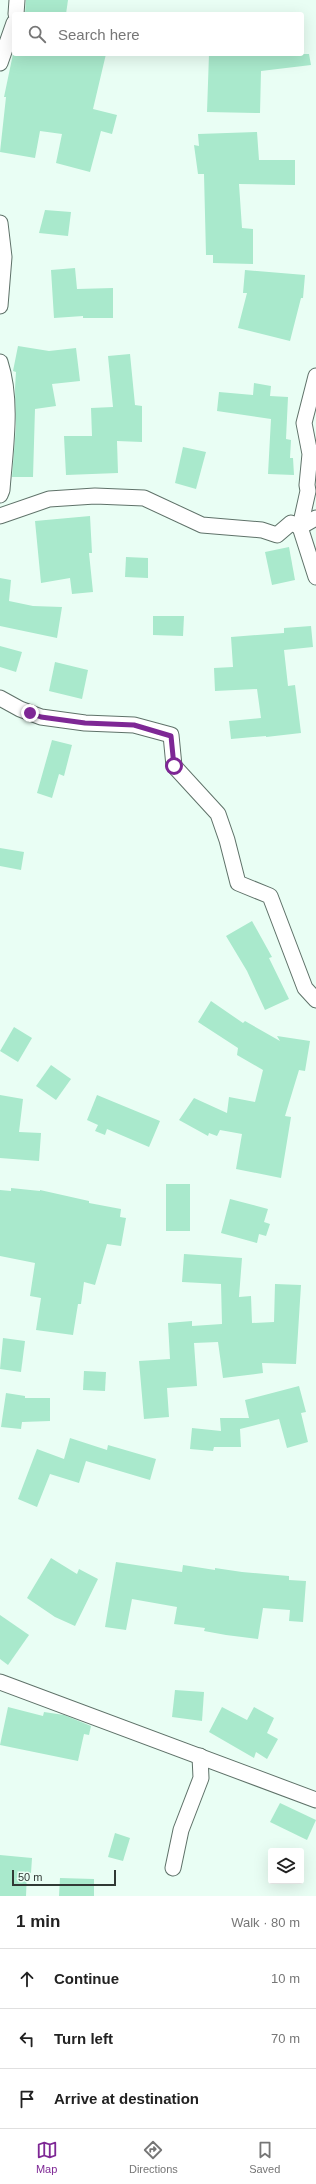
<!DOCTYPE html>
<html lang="en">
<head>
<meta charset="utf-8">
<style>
	:root { --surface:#fff; --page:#f6f6f6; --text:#222; --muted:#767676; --line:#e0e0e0; --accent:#7e2795 }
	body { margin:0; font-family:Arial,sans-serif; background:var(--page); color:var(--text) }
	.controls { position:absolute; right:12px; bottom:12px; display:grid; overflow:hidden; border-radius:4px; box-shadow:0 4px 16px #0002 }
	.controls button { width:36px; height:36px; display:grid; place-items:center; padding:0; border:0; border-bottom:1px solid var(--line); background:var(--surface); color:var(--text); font:20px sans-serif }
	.scale { position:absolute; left:12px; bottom:10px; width:104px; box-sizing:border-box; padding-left:4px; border:2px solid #313935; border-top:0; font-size:11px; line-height:14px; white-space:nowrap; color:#313935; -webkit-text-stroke:3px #e9fef4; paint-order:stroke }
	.stop { position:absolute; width:12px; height:12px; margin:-9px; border:3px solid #7e2795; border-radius:50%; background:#fff }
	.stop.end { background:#7e2795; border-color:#fff; box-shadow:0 1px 4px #0008 }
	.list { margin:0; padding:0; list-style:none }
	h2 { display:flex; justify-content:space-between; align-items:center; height:52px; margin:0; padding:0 16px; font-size:17px }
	h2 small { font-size:13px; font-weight:400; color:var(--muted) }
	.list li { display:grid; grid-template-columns:26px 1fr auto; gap:12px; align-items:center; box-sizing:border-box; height:60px; padding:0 16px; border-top:1px solid var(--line) }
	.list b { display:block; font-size:15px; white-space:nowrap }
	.list em { font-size:13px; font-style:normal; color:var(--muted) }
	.icon { flex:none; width:22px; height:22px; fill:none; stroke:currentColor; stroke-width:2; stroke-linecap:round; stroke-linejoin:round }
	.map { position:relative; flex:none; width:316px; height:1896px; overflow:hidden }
	.search { position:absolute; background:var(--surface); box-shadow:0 4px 16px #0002; left:12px; right:12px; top:12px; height:44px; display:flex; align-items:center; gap:10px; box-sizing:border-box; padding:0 14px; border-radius:4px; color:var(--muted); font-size:15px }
	.sheet { height:232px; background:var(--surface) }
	nav { display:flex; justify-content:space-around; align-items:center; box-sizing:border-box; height:56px; border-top:1px solid var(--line); background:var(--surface); font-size:11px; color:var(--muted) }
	nav a { display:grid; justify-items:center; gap:2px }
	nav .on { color:var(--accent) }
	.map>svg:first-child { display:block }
</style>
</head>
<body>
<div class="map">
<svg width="316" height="1896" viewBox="0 0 316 1896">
	<rect width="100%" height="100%" fill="#e9fef4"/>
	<!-- building -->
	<g fill="#a9e9cc">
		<path d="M26,0H68L66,14H25Z"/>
		<path d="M13,54H106L93,109L117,115L112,134L101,131L90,172L56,163L62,134L40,131L35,158L0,152L6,97H4Z"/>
		<path d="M209,54H309L311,65L261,71L260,113L207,112Z"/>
		<path d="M257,132L259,160H295V185L239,184L242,228L253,229V264L213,263V255H206L204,174H198L194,145L199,146L198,134Z"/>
		<path d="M45,210L71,212L68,236L39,233Z"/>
		<path d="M75,268L77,289L113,288V318H83V316L54,318L51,270Z"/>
		<path d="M245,270L305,275L303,298H301L290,341L238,328L247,293H243Z"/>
		<path d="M18,346L49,351L76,348L80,381L52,384L56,406L35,409L33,477H12L16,426L15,388L16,372L13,371Z"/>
		<path d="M130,354L135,405L142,406V442L117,441L118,473L66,475L64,436H92L91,408L113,407L108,356Z"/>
		<path d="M254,383L271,386L270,396L288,397L286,439L291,440L290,458H293L294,475L268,474L271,419L217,411L219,392L253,395Z"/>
		<path d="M183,447L206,452L196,489L175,483Z"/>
		<path d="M90,516L92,553H89L93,592L72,594L70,578L41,583L35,521Z"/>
		<path d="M289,547L295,580L272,585L265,552Z"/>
		<path d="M126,557L148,558V578L125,577Z"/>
		<path d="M0,578L11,580L9,601L33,606L62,607L57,638L0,626Z"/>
		<path d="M153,616H184L183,636L153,635Z"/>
		<path d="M311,626L313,647L284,650L288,686L295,685L301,733L266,737V736L231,739L229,721L261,718L257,689L215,691L214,668L233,667L231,637L284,633V628Z"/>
		<path d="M0,646L22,652L16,672L0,667Z"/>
		<path d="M55,662L88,670L82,699L49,691Z"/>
		<path d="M52,740L72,745L64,776L59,774L52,798L37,793Z"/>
		<path d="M0,848L24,852L21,870L0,866Z"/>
		<path d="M252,921L272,957L269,958L289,999L265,1010L247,971L226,936Z"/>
		<path d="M211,1001L243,1023L245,1021L280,1041L277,1036L310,1041L305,1071L299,1070L285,1116L291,1117L281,1178L236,1169L242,1134L220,1130L217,1136L209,1133L208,1136L179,1120L194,1098L227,1113L229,1097L255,1102L263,1070L237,1055L238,1048L198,1022Z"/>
		<path d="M14,1027L32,1038L18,1062L0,1051Z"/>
		<path d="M51,1065L71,1079L56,1100L36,1086Z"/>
		<path d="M0,1095L23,1099L19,1132L41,1133L39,1161L0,1158Z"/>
		<path d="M97,1095L160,1121L149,1147L107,1129L105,1135L95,1131L98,1125L87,1120Z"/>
		<rect x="166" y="1184" width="24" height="47"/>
		<path d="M11,1188L40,1191V1190L89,1201V1203L121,1209L120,1217L126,1218L121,1246L107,1244L95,1285L84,1282L81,1304H78L73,1335L36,1330L41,1298L30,1296L35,1263L0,1256V1190L11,1191Z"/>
		<path d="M230,1199L268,1209L264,1222L270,1224L266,1236L259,1234L257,1243L221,1233Z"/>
		<path d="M184,1254L242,1258L239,1297L251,1296L252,1323L274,1322L275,1284L301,1285L296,1364L262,1363L263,1373L223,1378L218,1342L194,1343L197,1386L167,1388L169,1417L144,1419L139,1361L170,1359L168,1323L192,1321V1326L222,1324L221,1284L182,1282Z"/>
		<path d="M3,1338L25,1341L21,1372L0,1369Z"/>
		<path d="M84,1371L106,1372L105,1391L83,1390Z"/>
		<path d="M299,1386L306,1412L301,1413L308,1442L287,1448L279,1419L240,1429L241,1447H214L213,1451L190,1449L192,1428L221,1431L220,1418H249L245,1400Z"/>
		<path d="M6,1393L25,1396V1398H50V1421L22,1422L21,1429L1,1427Z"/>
		<path d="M70,1438L107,1450L108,1445L156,1459L150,1480L86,1461L79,1483L50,1474L37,1507L18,1499L37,1449L64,1459Z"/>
		<path d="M51,1558L77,1574L79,1569L98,1579L75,1626L55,1617L27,1598Z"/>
		<path d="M116,1562L182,1572L183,1565L215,1570V1568L242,1572L289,1576V1580L306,1581L303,1622L289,1621L290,1610L263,1608L258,1639L226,1635L204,1631L205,1628L174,1624L177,1607L132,1599L126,1630L105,1627Z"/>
		<path d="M0,1615L29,1635L8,1665L0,1659Z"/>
		<path d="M175,1690L204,1692L202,1721L172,1717Z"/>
		<path d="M8,1707L43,1716L44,1712L64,1715L91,1726L89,1735L84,1734L78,1761L0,1745Z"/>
		<path d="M222,1707L247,1720L254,1707L274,1718L267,1733L278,1739L267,1759L256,1752L254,1758L209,1732Z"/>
		<path d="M280,1803L316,1820L307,1840L270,1822Z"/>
		<path d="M115,1833L130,1838L123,1861L108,1857Z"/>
		<path d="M0,1855L32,1858L31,1873L27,1872L26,1896H0Z"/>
		<path d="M60,1878L94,1879V1896H59Z"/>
	</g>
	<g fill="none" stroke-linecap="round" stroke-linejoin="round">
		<!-- street casing -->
		<g stroke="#5f7269" stroke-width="17">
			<g id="street">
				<path d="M16,14L17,0"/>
				<path d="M0,63L14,23"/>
				<path d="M0,223L4,257L0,306"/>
				<path d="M0,362C13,402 5,449 2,490L0,495"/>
				<path d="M316,376L304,423L310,454L307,485L308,491L300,527L316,577"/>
				<path d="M0,516L49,499L95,496L144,498L202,525L262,530L277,535L291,523L300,527L316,518"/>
				<path d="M0,698L20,709L41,717L85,723L134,725L171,735L174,766L218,814L227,840L238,883L270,896L305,988L316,1000"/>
				<path d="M0,1682L316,1800"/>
				<path d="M173,1868L181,1830L201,1778L200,1756"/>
			</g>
		</g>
		<!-- street -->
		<use href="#street" stroke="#fff" stroke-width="15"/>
	</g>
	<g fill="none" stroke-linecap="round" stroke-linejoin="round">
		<!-- route -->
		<path stroke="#7e2795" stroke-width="5" d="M30,713L41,717L85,723L134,725L171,736L174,766"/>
	</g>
</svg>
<div class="controls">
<button><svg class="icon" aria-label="layers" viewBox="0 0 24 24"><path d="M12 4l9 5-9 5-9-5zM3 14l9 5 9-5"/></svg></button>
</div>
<div class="scale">50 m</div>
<div class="stop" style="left:174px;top:766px"></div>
<div class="stop end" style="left:30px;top:713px"></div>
<div class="search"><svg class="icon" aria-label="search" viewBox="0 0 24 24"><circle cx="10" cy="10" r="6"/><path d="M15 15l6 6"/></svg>Search here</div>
</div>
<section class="sheet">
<h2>1 min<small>Walk · 80 m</small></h2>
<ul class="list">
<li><svg class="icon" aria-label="ahead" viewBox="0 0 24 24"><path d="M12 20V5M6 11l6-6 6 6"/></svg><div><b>Continue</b></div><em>10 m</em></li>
<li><svg class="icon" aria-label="left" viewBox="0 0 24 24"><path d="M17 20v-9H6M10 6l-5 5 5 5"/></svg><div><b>Turn left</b></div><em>70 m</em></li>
<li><svg class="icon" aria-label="arrive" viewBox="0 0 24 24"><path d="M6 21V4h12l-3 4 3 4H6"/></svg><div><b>Arrive at destination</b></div></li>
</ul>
</section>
<nav>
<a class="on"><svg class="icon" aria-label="map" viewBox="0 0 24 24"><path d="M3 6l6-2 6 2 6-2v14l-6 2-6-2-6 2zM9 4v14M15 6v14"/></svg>Map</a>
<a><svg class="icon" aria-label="directions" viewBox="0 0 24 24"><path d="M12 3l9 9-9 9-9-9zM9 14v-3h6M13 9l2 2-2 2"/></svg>Directions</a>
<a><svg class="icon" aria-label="saved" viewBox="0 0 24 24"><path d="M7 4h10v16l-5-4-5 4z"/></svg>Saved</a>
</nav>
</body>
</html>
